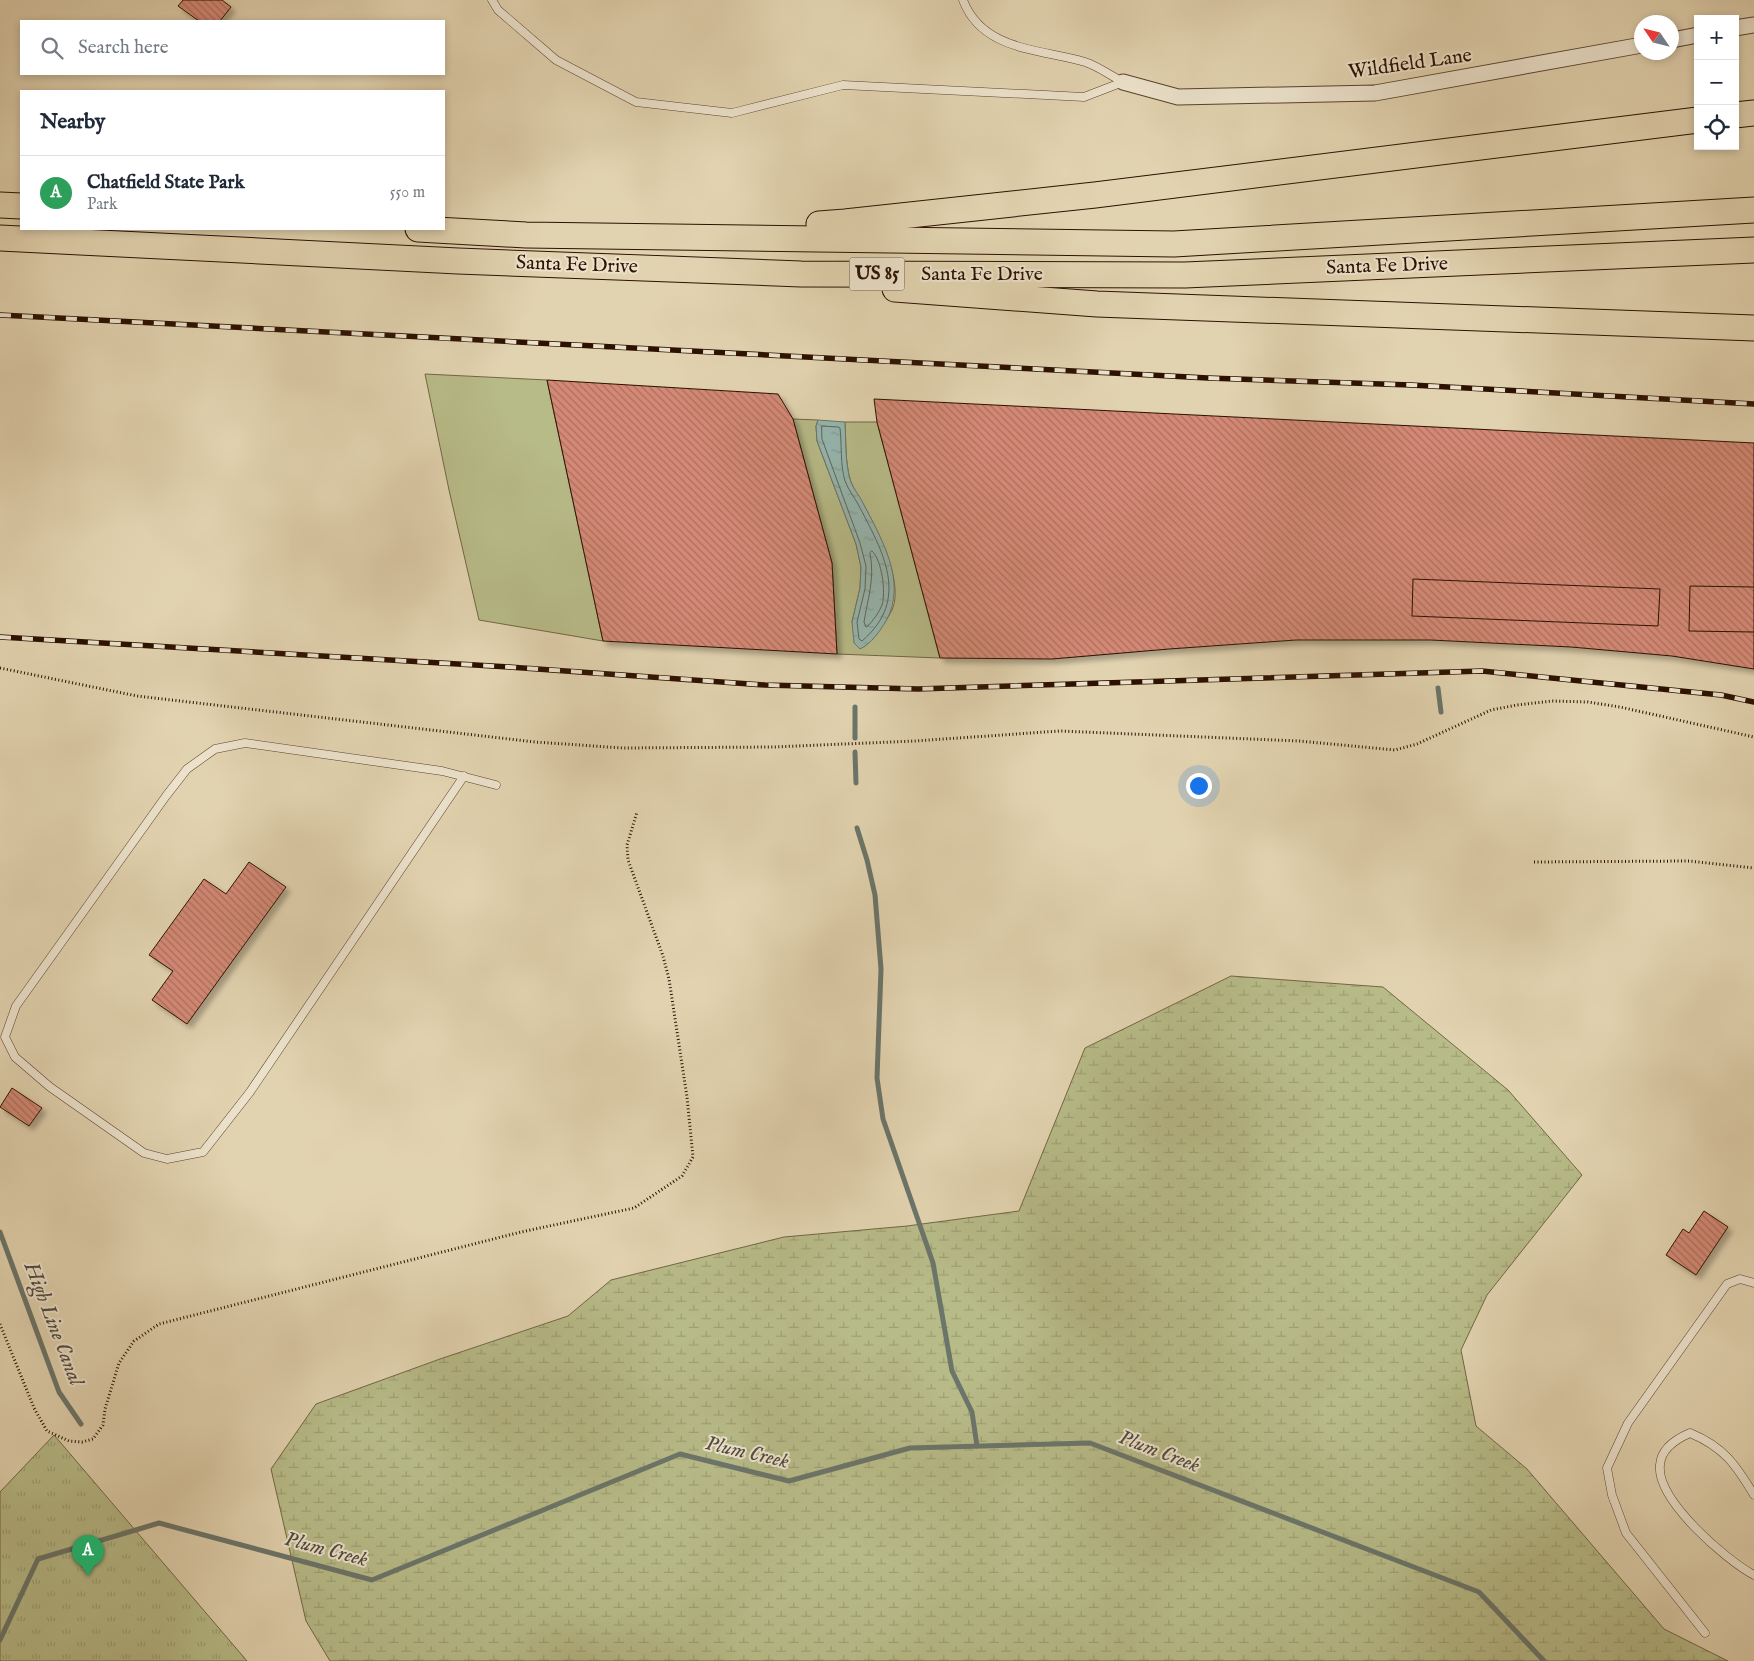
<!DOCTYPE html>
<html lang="en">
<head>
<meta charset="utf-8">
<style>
	:root { --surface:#fff; --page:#f2f2f3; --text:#1f2937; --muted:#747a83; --line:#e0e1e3; --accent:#8f2418 }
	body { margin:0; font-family:"IM FELL English",serif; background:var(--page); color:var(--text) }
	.controls { position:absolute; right:15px; top:15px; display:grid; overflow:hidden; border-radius:0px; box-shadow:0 2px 8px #0003 }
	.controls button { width:45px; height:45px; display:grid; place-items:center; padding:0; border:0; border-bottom:1px solid var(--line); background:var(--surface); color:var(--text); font:25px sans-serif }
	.compass { position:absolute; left:1634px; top:15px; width:45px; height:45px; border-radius:50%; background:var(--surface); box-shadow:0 2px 8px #0003; rotate:305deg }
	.you { position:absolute; left:1198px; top:785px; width:18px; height:18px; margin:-12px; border:4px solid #fff; border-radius:50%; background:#1a73e8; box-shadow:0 0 0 8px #1a73e833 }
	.badge { display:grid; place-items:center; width:32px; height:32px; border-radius:50%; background:var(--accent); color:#fff; font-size:16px; font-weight:700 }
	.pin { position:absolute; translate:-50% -41px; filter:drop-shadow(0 1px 2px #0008) }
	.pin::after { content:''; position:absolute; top:26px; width:18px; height:15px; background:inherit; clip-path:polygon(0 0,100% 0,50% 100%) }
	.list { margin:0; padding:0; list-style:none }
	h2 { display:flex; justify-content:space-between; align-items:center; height:65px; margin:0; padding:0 20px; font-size:21px }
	h2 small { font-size:16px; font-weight:400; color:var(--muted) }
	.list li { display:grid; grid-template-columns:32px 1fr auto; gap:15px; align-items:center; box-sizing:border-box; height:75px; padding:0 20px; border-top:1px solid var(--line) }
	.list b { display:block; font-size:19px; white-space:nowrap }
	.list p { margin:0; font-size:16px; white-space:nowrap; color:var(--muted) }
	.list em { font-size:16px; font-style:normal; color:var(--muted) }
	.icon { flex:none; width:28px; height:28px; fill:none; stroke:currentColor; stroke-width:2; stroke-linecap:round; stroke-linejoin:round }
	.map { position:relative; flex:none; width:1754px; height:1661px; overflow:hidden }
	.search { position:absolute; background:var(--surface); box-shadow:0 2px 8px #0003; left:20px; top:20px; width:425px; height:55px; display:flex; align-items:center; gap:12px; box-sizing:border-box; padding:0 18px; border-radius:0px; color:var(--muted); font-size:19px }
	.panel { position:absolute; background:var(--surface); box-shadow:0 2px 8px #0003; left:20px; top:90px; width:425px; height:140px; border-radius:0px }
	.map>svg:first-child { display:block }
</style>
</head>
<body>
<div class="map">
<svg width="1754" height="1661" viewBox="0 0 1754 1661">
	<defs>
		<pattern id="wetland-marsh" width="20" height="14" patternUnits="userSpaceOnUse" patternTransform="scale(1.25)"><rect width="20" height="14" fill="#b7bb88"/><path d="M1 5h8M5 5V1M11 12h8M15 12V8" fill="none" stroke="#9ea074"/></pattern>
		<pattern id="park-tufts" width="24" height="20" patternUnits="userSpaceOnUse" patternTransform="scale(1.25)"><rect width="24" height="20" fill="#b7bb88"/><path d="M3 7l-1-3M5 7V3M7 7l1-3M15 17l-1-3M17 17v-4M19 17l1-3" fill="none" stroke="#9ea074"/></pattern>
		<pattern id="water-ripples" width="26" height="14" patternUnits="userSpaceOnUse" patternTransform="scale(1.25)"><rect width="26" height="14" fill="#95b7b1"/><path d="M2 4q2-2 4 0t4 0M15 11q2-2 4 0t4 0" fill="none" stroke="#819c96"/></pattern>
		<pattern id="building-back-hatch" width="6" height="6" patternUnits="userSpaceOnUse" patternTransform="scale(1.25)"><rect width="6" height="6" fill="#d48976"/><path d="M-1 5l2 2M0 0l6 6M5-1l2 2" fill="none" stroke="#ac6f5e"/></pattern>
		<filter id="shadow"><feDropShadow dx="4.5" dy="4.5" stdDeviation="2.5" flood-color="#0004"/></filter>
	</defs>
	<rect width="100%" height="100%" fill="#e2d3b0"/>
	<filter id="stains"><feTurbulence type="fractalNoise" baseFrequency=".004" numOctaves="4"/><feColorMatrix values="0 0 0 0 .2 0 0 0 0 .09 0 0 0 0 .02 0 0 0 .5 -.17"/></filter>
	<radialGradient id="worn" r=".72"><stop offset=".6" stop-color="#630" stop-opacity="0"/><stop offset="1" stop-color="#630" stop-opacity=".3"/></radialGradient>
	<!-- grass -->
	<g fill="#b7bb88" stroke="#726644">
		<path d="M425,374L547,380L603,641L479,620L449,490Z"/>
		<path d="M793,419L818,420L816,426L817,441L856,544L861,567L860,588L852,622L864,647C874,636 885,624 892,610C904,583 879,534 866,509C861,500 853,489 850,479C845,461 846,440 845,422H877L940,658L837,654L832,563Z"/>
	</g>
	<!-- wetland -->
	<path fill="url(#wetland-marsh)" stroke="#726644" d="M1231,976L1383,987L1508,1090L1582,1175L1487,1295L1461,1350L1476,1426L1527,1469L1664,1629L1728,1661H330L306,1621L271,1469L316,1404L440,1359L568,1316L611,1280L784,1237L907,1226L1019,1211L1085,1048Z"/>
	<!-- park -->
	<path fill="url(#park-tufts)" stroke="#726644" d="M54,1435L247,1661H0V1492Z"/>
	<!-- water -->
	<path fill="url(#water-ripples)" stroke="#6b756a" d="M818,420L845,422C846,440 845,462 850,479C852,487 859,495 863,503C881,538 908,582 886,621C880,631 871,644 860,649L854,643L852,622L860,588L861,567L856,544L817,441L816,426Z"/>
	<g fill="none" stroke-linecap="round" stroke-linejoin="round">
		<!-- shore -->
		<g stroke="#606458" stroke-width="1">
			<path d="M822,426L838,427L840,428C842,445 840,464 845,481C848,489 854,497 858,504C883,552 911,599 862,641L859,639L857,622L865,589L866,566L860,543L822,439Z"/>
			<path d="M872,551C882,560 886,592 882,605C879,613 873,620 868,626L866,627L864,622C868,597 875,579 870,553Z"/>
		</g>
		<!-- stream -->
		<g stroke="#6b756a" stroke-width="5">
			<path d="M1438,688L1441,712"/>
			<path d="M855,707V738"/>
			<path d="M855,752L856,783"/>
			<path d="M857,828L867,860L875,895L881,969L877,1078L883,1119L933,1263L952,1371L972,1412L977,1446"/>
			<path d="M0,1232L59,1392L81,1424"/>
			<path d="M0,1640L38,1559L159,1523L372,1580L680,1454L789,1481L910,1448L1090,1443L1479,1592L1544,1661"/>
		</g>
	</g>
	<!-- building -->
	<g fill="url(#building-back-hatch)" stroke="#2c1100" filter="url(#shadow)">
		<path d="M183,0H222L231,7L220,21H199L178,6Z"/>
		<path d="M547,380L778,394L793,419L832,563L837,654L603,641Z"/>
		<path d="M874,399L1754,443V669L1672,656L1571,647L1431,640H1296L1169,649L1052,659L940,658L877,422Z"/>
		<path d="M1413,579L1660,589L1658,626L1412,616Z"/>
		<path d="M1690,586L1754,587V632L1689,631Z"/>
		<path d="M249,862L286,887L187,1024L152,1000L173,971L149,955L204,879L226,894Z"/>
		<path d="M12,1088L42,1108L29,1126L0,1107Z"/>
		<path d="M1704,1211L1728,1227L1696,1275L1666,1255L1683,1229L1689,1233Z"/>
	</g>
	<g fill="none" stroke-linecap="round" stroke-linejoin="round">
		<!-- service casing -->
		<g stroke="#5a422c" stroke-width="9">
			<g id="service">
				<path d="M492,0L498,10L556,60L636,102L732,113L843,85L1084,97L1123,82"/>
				<path d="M963,0C982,51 1041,49 1085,62C1098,66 1111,76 1123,82"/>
				<path d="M464,776L250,1092L203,1152L167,1159L144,1153L50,1087L15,1057L5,1037L16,1006L166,796L187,769L215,749L245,743L442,771L496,785"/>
				<path d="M1754,1495C1736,1465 1724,1447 1690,1433C1676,1439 1661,1448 1660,1465C1656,1500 1726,1560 1754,1575"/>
				<path d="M1705,1633L1626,1533L1612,1495L1607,1468L1628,1423L1727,1284L1740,1279L1754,1283"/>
			</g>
		</g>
		<!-- minor casing -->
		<g stroke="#5a422c" stroke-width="17">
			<g id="minor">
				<path d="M1735,28L1754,25"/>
				<path d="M1672,40L1698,35"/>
				<path d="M1123,82L1178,97L1375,93L1642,45"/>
			</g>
		</g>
		<!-- trunk casing -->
		<g stroke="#2c1100" stroke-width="27">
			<g id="trunk">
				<path d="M1735,115L1754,113"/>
				<path d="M0,205L21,206"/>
				<path d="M819,224L845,222L1095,195L1698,120"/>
				<path d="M418,229L526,235L1174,244L1754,210"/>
				<path d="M0,238L458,261L801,274L1185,275L1754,250"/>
				<path d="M895,289L1097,304L1754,328"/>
			</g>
		</g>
		<!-- path -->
		<g stroke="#2c1100" stroke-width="3" stroke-dasharray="1 2.5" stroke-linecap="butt">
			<path d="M0,668L137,696L535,742L623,748L773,747L915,741L1060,731L1299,741L1395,750L1417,744L1491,710L1517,705L1552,701L1588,702L1620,707L1754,737"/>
			<path d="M1534,862L1689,861L1754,868"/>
			<path d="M0,1324L34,1408L47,1431L69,1441L82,1442L93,1439L103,1425L105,1409L119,1363L134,1341L159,1324L521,1232L634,1208L682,1176L693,1157L687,1097L669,979L663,956L628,860L627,845L637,812"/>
		</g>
		<!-- service -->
		<use href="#service" stroke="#ece2cc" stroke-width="8"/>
		<!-- minor -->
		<use href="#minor" stroke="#ece2cc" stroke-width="15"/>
		<!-- trunk -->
		<use href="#trunk" stroke="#e2d3b0" stroke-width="25"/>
		<!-- rail casing -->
		<g stroke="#2c1100" stroke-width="5.5">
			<g id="rail">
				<path d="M0,315L1208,378L1411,385L1754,404"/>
				<path d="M0,637L509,667L765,685L918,689L1482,671L1721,695L1754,702"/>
			</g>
		</g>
		<!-- rail -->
		<use href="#rail" stroke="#ece2cc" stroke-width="4" stroke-dasharray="11" stroke-linecap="butt"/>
	</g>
	<g text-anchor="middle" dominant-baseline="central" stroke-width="4" stroke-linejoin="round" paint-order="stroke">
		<!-- shield labels -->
		<rect fill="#ece2cc" stroke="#66503d" stroke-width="1" x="849.5" y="257.5" width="55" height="33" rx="4"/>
		<g font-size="19" font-weight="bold" fill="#2c1100">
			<text x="877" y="274">US 85</text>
		</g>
		<!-- street labels -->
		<g font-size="20" fill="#2c1100" stroke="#ece2cc">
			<text transform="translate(1410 64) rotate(-8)">Wildfield Lane</text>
			<text transform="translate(577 265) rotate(2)">Santa Fe Drive</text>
			<text transform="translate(1387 266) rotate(-2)">Santa Fe Drive</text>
			<text x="982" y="274">Santa Fe Drive</text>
		</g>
		<!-- water labels -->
		<g font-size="21" font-style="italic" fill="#514b3e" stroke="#ece2cc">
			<text transform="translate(53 1324) rotate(69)">High Line Canal</text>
			<text transform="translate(1159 1452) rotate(21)">Plum Creek</text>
			<text transform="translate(747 1453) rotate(13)">Plum Creek</text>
			<text transform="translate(326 1550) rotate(15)">Plum Creek</text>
		</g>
	</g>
	<rect width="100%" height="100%" filter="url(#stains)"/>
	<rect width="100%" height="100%" fill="url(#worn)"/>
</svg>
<div class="controls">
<button>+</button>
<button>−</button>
<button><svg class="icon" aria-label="locate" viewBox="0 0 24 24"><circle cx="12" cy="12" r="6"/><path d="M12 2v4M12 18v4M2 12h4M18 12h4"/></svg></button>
</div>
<svg class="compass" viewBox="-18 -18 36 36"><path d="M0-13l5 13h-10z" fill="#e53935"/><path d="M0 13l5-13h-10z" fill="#747a83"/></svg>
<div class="you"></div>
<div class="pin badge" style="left:88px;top:1576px;background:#2e9e5b">A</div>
<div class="search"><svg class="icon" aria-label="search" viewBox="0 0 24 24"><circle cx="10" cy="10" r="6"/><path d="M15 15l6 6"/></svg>Search here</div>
<section class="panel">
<h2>Nearby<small></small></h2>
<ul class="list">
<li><span class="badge" style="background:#2e9e5b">A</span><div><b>Chatfield State Park</b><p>Park</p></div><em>550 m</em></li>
</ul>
</section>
</div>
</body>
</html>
